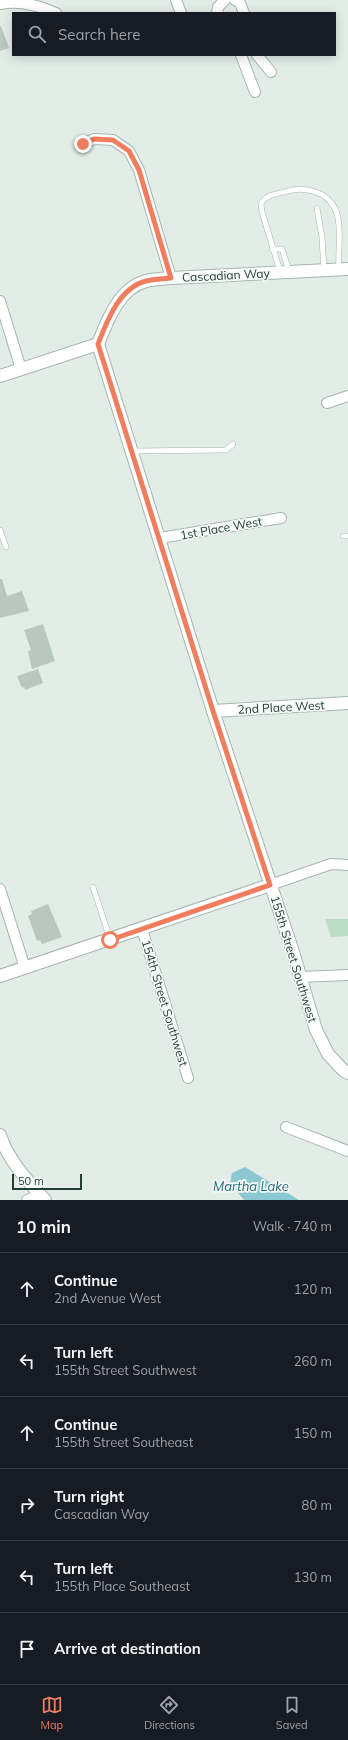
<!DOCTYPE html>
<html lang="en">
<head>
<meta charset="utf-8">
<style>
	:root { --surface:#171b24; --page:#242831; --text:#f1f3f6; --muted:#9ea1a6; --line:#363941; --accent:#f07e5e }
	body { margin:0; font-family:Mulish,sans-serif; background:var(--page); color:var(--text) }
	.scale { position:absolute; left:12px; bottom:10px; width:70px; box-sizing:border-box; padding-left:4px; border:2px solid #233e36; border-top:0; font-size:11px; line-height:14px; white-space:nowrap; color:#233e36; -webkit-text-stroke:3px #f4f9f6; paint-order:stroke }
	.stop { position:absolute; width:12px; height:12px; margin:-9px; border:3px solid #f07e5e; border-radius:50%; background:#fff }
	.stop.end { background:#f07e5e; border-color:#fff; box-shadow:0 1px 4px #0008 }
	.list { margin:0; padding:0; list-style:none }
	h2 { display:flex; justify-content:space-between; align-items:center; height:52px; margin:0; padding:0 16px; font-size:17px }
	h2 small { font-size:13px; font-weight:400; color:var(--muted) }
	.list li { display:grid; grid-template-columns:26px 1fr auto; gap:12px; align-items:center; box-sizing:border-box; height:72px; padding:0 16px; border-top:1px solid var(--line) }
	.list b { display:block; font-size:15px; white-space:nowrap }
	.list p { margin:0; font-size:13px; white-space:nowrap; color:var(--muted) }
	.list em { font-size:13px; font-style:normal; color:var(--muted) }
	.icon { flex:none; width:22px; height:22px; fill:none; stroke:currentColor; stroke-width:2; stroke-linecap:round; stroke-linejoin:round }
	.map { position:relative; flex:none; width:348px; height:1200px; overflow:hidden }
	.search { position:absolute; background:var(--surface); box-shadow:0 2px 10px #0003; left:12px; right:12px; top:12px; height:44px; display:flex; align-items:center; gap:10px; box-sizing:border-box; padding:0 14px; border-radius:0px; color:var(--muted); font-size:15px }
	.sheet { height:484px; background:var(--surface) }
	nav { display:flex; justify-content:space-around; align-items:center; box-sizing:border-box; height:56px; border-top:1px solid var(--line); background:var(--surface); font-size:11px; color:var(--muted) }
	nav a { display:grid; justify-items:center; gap:2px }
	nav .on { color:var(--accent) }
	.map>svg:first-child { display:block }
</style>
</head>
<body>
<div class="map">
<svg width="348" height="1200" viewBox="0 0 348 1200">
	<rect width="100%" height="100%" fill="#e3ede8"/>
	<!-- green -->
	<path fill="#bcddc5" d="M325,919H348V936L331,937Z"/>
	<!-- water -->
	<path fill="#8cc8d1" d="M245,1167L299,1200H244L230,1183L232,1173Z"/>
	<!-- building -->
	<g fill="#b8c8c1">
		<path d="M0,26H1L9,48L0,51Z"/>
		<path d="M0,579H2L7,596L22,591L29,611L0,618Z"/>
		<path d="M43,624L55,661L32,669L28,651L31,650L24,630Z"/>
		<path d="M38,669L43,683L25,690L24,687L22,688L17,676Z"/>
		<path d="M48,904L62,937L42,944L40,940L37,941L28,916L32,914L31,911Z"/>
	</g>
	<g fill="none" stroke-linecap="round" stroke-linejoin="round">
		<!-- service casing -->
		<g stroke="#a6b5af" stroke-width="6">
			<g id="service">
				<path d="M317,208L322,237L324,270"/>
				<path d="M272,249H282L289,271"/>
				<path d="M280,271L262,212L261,204C265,194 279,194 288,191C298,188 308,189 318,193C348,205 337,241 339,269"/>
				<path d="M133,451L226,450L233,444"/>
				<path d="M0,530L6,547"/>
				<path d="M343,536H348"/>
				<path d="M93,887L110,939"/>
			</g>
		</g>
		<!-- minor casing -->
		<g stroke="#a6b5af" stroke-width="12">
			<g id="minor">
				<path d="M176,0L181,13"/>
				<path d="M235,0L240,3L244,13"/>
				<path d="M0,4C20,0 38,5 56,13"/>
				<path d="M217,13L218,7L225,0"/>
				<path d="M241,55L255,92"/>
				<path d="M257,55L271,72"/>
				<path d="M83,144L94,139L113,140L129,151L139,170L171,278"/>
				<path d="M0,301L21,369"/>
				<path d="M327,403L348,396"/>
				<path d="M160,538L281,518"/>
				<path d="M270,885L331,864L348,865"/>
				<path d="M0,889L25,968"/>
				<path d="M142,929L188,1078"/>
				<path d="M300,977L348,975"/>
				<path d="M286,1127L348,1151"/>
				<path d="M27,1200L40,1195"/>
			</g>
		</g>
		<!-- tertiary casing -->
		<g stroke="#a6b5af" stroke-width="14">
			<g id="tertiary">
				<path d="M98,344L213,711L293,952L316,1030L328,1054L343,1070L348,1073"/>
				<path d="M98,344C107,321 119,288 146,281C154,279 162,279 171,278L348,269"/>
				<path d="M0,376L98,344"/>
				<path d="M213,711L348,703"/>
				<path d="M0,976L270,885"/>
				<path d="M0,1135C8,1160 27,1180 45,1200"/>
			</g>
		</g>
		<!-- service -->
		<use href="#service" stroke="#fff" stroke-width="5"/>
		<!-- minor -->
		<use href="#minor" stroke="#fff" stroke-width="10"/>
		<!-- tertiary -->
		<use href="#tertiary" stroke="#fff" stroke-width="12"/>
	</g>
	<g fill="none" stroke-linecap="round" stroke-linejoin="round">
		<!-- route -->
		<path stroke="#f07e5e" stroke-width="5" d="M83,144L94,139L113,140L129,151L139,170L171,278C162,279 154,279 146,281C119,288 107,321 98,344L213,711L270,885L110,940"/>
	</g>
	<g text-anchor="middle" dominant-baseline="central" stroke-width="3.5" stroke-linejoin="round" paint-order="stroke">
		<!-- street labels -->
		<g font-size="12" fill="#233e36" stroke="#f4f9f6">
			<text transform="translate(226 275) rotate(-3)">Cascadian Way</text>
			<text transform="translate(221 528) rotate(-10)">1st Place West</text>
			<text transform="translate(281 707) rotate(-3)">2nd Place West</text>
			<text transform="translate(294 959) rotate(73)">155th Street Southwest</text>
			<text transform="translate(165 1003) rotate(73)">154th Street Southwest</text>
		</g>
		<!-- water labels -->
		<g font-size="13" font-style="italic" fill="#1e6c79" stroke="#f4f9f6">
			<text x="251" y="1186">Martha Lake</text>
		</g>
	</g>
</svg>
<div class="scale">50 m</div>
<div class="stop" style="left:110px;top:940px"></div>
<div class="stop end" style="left:83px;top:144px"></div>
<div class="search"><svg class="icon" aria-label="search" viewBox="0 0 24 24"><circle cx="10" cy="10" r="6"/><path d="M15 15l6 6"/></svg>Search here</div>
</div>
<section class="sheet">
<h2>10 min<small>Walk · 740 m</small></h2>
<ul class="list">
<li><svg class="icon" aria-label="ahead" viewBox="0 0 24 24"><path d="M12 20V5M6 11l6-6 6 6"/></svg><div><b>Continue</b><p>2nd Avenue West</p></div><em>120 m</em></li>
<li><svg class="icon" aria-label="left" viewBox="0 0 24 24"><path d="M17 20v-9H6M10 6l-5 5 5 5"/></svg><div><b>Turn left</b><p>155th Street Southwest</p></div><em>260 m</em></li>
<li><svg class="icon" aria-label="ahead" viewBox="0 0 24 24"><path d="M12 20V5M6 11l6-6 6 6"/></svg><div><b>Continue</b><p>155th Street Southeast</p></div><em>150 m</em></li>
<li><svg class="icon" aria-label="right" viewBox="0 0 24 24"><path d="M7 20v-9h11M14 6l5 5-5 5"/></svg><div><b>Turn right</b><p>Cascadian Way</p></div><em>80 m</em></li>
<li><svg class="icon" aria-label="left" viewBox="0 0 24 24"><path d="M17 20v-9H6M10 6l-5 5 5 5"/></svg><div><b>Turn left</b><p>155th Place Southeast</p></div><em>130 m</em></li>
<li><svg class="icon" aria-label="arrive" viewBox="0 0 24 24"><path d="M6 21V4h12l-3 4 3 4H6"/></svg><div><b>Arrive at destination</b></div></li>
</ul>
</section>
<nav>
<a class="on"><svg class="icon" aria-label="map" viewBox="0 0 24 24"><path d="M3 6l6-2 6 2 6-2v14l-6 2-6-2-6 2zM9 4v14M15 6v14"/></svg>Map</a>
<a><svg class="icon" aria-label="directions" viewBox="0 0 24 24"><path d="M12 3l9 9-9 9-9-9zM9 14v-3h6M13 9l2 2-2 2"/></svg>Directions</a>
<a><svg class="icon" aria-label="saved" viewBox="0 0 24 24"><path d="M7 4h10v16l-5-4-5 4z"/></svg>Saved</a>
</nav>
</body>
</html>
